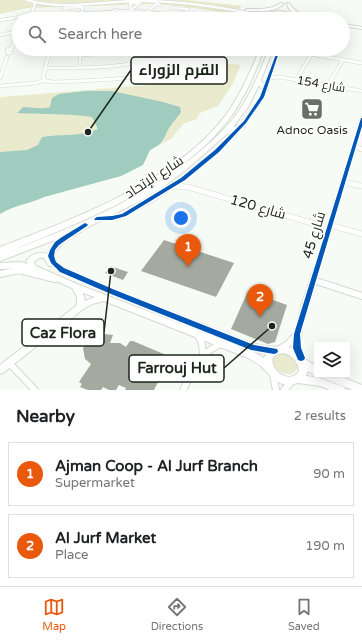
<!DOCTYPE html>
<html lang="en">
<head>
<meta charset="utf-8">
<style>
	:root { --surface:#fff; --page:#f2f2f2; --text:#202124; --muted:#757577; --line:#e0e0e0; --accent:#ea580c }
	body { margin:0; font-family:"Varela Round",Cairo,sans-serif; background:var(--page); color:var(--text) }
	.controls { position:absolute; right:12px; bottom:12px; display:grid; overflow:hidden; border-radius:0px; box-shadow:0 4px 16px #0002 }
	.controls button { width:36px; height:36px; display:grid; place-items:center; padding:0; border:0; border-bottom:1px solid var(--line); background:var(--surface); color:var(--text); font:20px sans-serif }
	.you { position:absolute; left:181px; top:218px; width:14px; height:14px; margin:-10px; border:3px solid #fff; border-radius:50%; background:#1a73e8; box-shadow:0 0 0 6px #1a73e833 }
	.badge { display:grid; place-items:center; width:26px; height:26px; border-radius:50%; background:var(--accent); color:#fff; font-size:13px; font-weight:700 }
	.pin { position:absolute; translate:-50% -33px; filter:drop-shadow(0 1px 2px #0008) }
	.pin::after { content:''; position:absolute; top:21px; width:14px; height:12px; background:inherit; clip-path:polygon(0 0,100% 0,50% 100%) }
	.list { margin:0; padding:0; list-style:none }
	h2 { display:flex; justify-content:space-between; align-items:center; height:52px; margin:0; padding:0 16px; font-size:17px }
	h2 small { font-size:13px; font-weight:400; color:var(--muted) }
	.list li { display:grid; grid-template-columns:26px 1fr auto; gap:12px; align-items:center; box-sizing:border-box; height:64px; margin:0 8px 8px; padding:0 8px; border:1px solid var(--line); border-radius:0px }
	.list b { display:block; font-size:15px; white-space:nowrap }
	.list p { margin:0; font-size:13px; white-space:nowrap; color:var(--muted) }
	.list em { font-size:13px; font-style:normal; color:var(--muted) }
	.icon { flex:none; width:22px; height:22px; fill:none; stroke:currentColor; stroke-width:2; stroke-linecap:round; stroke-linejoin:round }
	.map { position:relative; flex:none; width:362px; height:390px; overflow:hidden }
	.search { position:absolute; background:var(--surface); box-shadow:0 4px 16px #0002; left:12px; right:12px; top:12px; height:44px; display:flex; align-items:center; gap:10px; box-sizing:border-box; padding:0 14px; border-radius:22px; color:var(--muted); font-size:15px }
	.sheet { height:196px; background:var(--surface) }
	nav { display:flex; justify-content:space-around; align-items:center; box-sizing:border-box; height:56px; border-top:1px solid var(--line); background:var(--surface); font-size:11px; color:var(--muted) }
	nav a { display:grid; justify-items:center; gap:2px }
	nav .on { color:var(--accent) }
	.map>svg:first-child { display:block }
</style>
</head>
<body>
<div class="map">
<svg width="362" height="390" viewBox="0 0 362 390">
	<rect width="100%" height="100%" fill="#f6fcf5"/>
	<!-- green -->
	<g fill="#eaebce">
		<path d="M0,0H189L242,6L233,14L181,6L151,4L27,8L0,14Z"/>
		<path d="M219,63L241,65L232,85L218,106L200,113L197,119L183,124L171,139L150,150L143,165L121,176L44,197C30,204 14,205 0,214V98L1,97L161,84L187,76Z"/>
		<path d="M291,352L299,366C293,381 274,373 272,360L275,353Z"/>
	</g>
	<!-- water -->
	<path fill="#9fccbf" d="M86,91H112L163,102L180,107L181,112C178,117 172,123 169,128C162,141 164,143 150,150L143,165L121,176L44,197C30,204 14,205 0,214V152L27,150L38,145L42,137C61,134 80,137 98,129L92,117C68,113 42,115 17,113L23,107C32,107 41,110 50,107L52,98L59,94Z"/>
	<!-- building -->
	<g fill="#a5aaa0">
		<path d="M164,240L234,263L216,297L141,271Z"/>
		<path d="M110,266L128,272L123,280L105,273Z"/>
		<path d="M248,291L287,305L275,342L268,344L231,329Z"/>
		<path d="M104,334L113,335L110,343H120L126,347L130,341H133L173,358L169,366L159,361L158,363L156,362L150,376L159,380L154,390H125L126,388L119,385L116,390H109L103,387L101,390H88L80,387L82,384L79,382L91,364L85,359L83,348L93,338Z"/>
	</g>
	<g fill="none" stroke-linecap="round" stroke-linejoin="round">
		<!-- street-far4 casing -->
		<g stroke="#d3dad2" stroke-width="3.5">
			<g id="street-far4">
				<path d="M27,0C64,11 102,1 139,1C182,1 227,8 269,17"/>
				<path d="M171,8L188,9L183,15"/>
				<path d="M115,10L120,11L116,13L111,12Z"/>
				<path d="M131,10L140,3H130L131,11"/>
				<path d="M120,11H137L214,19"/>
				<path d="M147,12L156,4L160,5"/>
				<path d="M63,14L65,8L83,7L81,13"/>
				<path d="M18,17L32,13L35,4L34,2"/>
				<path d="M54,19L55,16L61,14L111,12"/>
				<path d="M0,20L14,18"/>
				<path d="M0,35L18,31"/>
				<path d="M12,46L19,29"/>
			</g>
		</g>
		<!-- street-far3 casing -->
		<g stroke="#d3dad2" stroke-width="4">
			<g id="street-far3">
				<circle cx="9" cy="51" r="2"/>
				<path d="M11,49L13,45"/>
				<path d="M52,49L47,61L43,78L46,81L54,82C93,80 160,81 193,60C197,57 201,53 204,49"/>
				<path d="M80,49V66"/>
				<path d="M280,49L362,63"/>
				<path d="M80,55L124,52L141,49"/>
				<path d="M45,68C84,68 139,70 172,49"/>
				<path d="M0,78L7,57"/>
				<path d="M269,78L279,77L362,91"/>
				<path d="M296,80L311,55"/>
				<path d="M328,85L343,60"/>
				<path d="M0,86L36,83L45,80"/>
				<path d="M258,103L262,97L279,49"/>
			</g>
		</g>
		<!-- street-far2 casing -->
		<g stroke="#d3dad2" stroke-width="5.5">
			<g id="street-far2">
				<path d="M354,147L362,149"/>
				<path d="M185,177L233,136L259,102"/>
				<path d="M345,177L362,119"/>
			</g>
		</g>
		<!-- street-far1 casing -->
		<g stroke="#d3dad2" stroke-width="6">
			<g id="street-far1">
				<path d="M343,182L362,186"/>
				<path d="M173,186L188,187L329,228"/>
				<path d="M99,219L120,217L153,199L186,176"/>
				<path d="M330,225L362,234"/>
				<path d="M16,271H21"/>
				<path d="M316,271L345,176"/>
			</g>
		</g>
		<!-- street casing -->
		<g stroke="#d3dad2" stroke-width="8">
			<g id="street">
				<path d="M0,274L19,270L55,279"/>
				<path d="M313,280L362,296"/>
				<path d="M198,335L202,344L203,354"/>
				<path d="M280,349L289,343L297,334"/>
				<path d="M300,357C292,332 309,295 316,270"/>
				<path d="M9,363L35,390"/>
				<path d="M273,374L276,390"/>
				<path d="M183,390C193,371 200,352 221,344"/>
				<path d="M284,390L292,381"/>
			</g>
		</g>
		<!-- secondary casing -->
		<g stroke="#d3dad2" stroke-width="2">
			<g id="secondary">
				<path d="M77,228H81L82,230L81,232L63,243L55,252V258L57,262L65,268L116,290L254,344L274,347L284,345L291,348L300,353L304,358L317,367V375H320L317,376L308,371L306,376L320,378L344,387L346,390H330L320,386L298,383L290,385L282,384L273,379L261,366L248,358L104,301L92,304L82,310L3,373L0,374V365L76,306L77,302V297L72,288L31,270L20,268L0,269V263L20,262L28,264L26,261C33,253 38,252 48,254C51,241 66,234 77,228ZM39,258H44L49,266H53L59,272L110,294L251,351L266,354L264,358L254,352L77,284L36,266L34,262ZM83,293L95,297L85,301ZM284,353C293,356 298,362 299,371C287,389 262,361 277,354C278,354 284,353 284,353Z"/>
				<path d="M320,375H336L362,385V390H353L322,378Z"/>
			</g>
		</g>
		<!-- highway casing -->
		<g stroke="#d3dad2" stroke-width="2">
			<g id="highway">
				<path d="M281,3L284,4C273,13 260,11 247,11L245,10L247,9C259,9 270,10 281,3Z"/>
				<path d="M287,3H289C297,16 306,13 317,19C306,19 289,16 287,3Z"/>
				<path d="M238,10L265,18L266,19H260L237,12Z"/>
				<path d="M280,11L289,13L295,16L293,19H289L291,16C284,14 278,13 271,15L275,19H270L266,15L272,12Z"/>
				<path d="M343,24L362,27V29L343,26Z"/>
				<path d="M260,49H264C255,73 245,98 229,119C179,185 84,221 10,251C77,226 142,199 198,153C212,141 227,128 238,112C252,93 260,70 269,49H273L261,80L268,90L263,91L259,85L248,107L233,127L242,124L245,126L244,127L227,134L187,169L163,187L138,202L86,228L0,261V247C74,219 176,181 225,116C240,96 250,72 260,49Z"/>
			</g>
		</g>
		<!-- street-far4 -->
		<use href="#street-far4" stroke="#fefffe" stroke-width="2.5"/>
		<!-- street-far3 -->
		<use href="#street-far3" stroke="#fefffe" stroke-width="3"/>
		<!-- street-far2 -->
		<use href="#street-far2" stroke="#fefffe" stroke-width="4"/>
		<!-- street-far1 -->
		<use href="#street-far1" stroke="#fefffe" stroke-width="5"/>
		<!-- street -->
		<use href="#street" stroke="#fefffe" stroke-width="6"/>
		<!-- secondary -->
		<use href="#secondary" fill="#fefffe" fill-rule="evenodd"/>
		<!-- highway -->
		<use href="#highway" fill="#fefffe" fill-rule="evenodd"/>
		<!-- cycleway casing -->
		<g stroke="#fff" stroke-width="3">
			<g id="cycleway">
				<path d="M278,49H280L264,97L246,123L219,152L185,180L126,216L112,220H95L94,219L97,217L112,216L122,214L181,178L215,150L244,121L260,97Z"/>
				<path d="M361,118H362V126L300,334L301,348L305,358L304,360L301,361L298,360L293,348L294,334Z"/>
				<path d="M85,223L87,224L88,225L87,226L66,240L59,245L55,250L54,256L56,262L64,268L115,290L254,345L277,349L278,351L277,353L274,354L251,350L111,294L60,272L51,263L48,256L50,250L55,242L62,237Z"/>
			</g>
		</g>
		<!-- cycleway -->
		<use href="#cycleway" fill="#0057b8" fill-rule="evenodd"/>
	</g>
	<!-- icons -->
	<defs>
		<g id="supermarket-square" transform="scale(1.15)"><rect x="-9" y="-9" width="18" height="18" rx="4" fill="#697167" stroke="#fff"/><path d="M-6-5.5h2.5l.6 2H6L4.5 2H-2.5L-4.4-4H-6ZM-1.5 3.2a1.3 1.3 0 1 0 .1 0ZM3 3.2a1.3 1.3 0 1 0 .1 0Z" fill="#fff"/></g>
	</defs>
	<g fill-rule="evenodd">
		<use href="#supermarket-square" x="312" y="109"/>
	</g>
	<g text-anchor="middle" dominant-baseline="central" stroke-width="3" stroke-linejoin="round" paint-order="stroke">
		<!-- far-street labels -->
		<g font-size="12" fill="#1d261b" stroke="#fff">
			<text transform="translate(321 84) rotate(10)">شارع 154</text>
		</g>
		<!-- far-poi labels -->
		<g font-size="12" fill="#1d261b" stroke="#fff">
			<text x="312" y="130">Adnoc Oasis</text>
		</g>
		<!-- street labels -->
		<g font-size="14" fill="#1d261b" stroke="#fff">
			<text transform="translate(154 177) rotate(-33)">شارع الإتحاد</text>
			<text transform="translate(258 207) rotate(16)">شارع 120</text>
			<text transform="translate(314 235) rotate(-73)">شارع 45</text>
		</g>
	</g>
	<!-- callouts -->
	<path fill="none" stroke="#1d261b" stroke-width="1.5" d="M88 132L131 70M111 271L104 332M272 326L224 368"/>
	<g fill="#1d261b" stroke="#fff" stroke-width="1.5">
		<circle cx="88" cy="132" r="4"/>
		<circle cx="111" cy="271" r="4"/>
		<circle cx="272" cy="326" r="4"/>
	</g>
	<g fill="#fff" stroke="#1d261b" stroke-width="1.5">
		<rect x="131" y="57" width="96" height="27" rx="4"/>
		<rect x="22" y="319" width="82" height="27" rx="4"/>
		<rect x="129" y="355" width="95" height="27" rx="4"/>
	</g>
	<g font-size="15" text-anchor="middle" font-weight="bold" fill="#1d261b">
		<text x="179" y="75">القرم الزوراء</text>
		<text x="63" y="338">Caz Flora</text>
		<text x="177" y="373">Farrouj Hut</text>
	</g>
</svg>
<div class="controls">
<button><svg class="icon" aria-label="layers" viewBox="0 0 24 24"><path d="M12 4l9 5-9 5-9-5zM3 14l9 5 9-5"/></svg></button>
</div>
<div class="you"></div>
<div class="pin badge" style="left:188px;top:267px">1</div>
<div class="pin badge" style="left:260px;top:317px">2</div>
<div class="search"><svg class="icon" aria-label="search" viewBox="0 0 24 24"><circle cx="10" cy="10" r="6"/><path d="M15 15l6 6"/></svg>Search here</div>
</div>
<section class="sheet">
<h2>Nearby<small>2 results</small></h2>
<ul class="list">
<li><span class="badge">1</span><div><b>Ajman Coop - Al Jurf Branch</b><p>Supermarket</p></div><em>90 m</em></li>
<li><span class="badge">2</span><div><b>Al Jurf Market</b><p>Place</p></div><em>190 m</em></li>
</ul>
</section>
<nav>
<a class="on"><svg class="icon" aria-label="map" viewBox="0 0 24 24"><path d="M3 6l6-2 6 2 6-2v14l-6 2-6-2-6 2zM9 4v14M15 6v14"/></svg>Map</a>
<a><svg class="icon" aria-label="directions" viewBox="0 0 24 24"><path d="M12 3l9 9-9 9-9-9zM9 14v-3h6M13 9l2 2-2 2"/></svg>Directions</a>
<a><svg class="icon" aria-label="saved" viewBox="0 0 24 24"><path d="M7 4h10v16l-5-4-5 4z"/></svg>Saved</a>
</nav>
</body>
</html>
